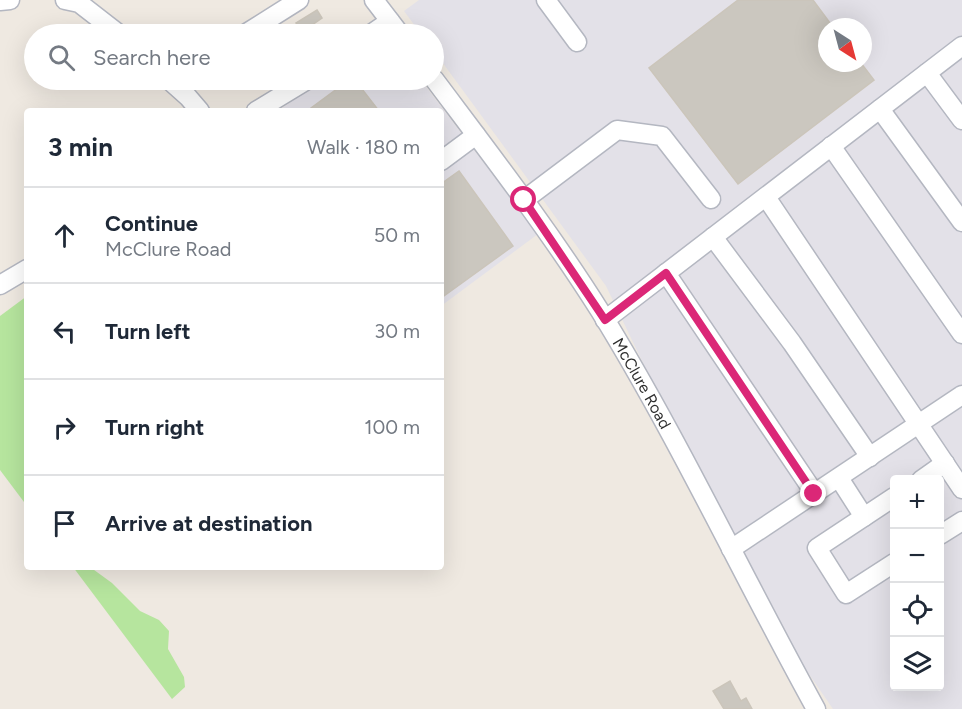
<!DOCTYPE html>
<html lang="en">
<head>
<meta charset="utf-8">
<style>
	:root { --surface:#fff; --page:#f2f2f3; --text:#1f2937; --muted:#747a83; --line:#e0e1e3 }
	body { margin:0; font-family:Figtree,sans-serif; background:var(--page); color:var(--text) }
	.controls { position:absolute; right:18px; bottom:18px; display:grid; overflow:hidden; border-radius:6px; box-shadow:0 6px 24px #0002 }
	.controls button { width:54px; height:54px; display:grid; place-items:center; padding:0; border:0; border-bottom:2px solid var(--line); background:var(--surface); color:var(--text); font:30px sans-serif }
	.compass { position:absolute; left:818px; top:18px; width:54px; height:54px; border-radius:50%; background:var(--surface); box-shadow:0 6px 24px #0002; rotate:144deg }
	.stop { position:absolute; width:18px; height:18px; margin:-14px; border:4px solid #db2777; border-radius:50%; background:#fff }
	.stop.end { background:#db2777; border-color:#fff; box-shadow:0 2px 6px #0008 }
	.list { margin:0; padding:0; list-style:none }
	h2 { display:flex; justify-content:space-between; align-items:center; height:78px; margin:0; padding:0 24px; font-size:26px }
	h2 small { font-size:20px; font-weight:400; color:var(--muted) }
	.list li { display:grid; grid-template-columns:39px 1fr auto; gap:18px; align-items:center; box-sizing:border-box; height:96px; padding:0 24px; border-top:2px solid var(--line) }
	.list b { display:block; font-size:22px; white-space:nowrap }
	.list p { margin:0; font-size:20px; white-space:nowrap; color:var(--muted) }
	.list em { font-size:20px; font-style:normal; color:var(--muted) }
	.icon { flex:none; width:33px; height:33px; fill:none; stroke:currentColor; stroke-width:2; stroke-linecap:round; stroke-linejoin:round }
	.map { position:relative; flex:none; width:962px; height:709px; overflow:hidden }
	.search { position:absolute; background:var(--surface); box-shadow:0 6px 24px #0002; left:24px; top:24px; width:420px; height:66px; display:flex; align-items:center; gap:15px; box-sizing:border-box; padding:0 21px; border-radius:33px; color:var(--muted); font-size:22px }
	.panel { position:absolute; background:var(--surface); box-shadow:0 6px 24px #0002; left:24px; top:108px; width:420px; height:462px; border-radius:6px }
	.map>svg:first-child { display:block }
</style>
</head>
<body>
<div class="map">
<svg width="962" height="709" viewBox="0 0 962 709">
	<rect width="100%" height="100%" fill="#efe9e1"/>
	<!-- industrial -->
	<g fill="#e3e1e8" fill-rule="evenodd">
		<path d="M419,0H962V709H833L754,594L606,286L434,51V34H421L404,11ZM827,27H863V63H827ZM894,480H940V686H894Z"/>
		<path d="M321,80H421L538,234L441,306V111H278Z"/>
	</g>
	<!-- green -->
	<g fill="#b6e59e">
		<path d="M27,296V506L0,470V316Z"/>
		<path d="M73,567H90L112,583L140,611L159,620L169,631L168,649L184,677L185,687L172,699Z"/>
	</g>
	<!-- building -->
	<g fill="#cbc7bf" stroke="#cbc5ba" stroke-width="1.5">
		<path d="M738,0H813L833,27H827V63H861L874,80L738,184L649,68Z"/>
		<path d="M317,10L322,18L302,32L296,23Z"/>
		<path d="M349,80H355L379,111H307Z"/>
		<path d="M459,171L513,246L441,298V184Z"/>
		<path d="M730,681L741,701L746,698L752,709H724L713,691Z"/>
	</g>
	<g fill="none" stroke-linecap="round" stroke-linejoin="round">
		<!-- minor casing -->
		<g stroke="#b4b7c1" stroke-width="21">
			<g id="minor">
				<path d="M65,0L79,3L119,34"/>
				<path d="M374,0L400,34"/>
				<path d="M546,0L577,42"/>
				<path d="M0,1L10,0"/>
				<path d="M245,34L299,0"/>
				<path d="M371,34L390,21"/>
				<path d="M927,73L962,120"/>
				<path id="s1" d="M434,79C491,155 549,230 600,311C679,439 743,577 816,709"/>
				<path d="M169,80L188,97L200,111"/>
				<path d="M880,109L962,222"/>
				<path d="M256,111L307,80"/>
				<path d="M831,146L962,334"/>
				<path d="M441,161L476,135"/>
				<path d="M766,197L962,489"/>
				<path d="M524,200L617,130L662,136L711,199"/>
				<path d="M713,237L792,343L870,457"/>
				<path d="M666,273L815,494"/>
				<path d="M0,285L27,269"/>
				<path d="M605,320L962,46"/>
				<path d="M839,478L864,517"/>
				<path d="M921,480L945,463"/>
				<path d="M894,497L817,548L846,594L894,563"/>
				<path d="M940,535L962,521"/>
				<path d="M731,549L962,395"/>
			</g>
		</g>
		<!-- minor -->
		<use href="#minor" stroke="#fff" stroke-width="18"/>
	</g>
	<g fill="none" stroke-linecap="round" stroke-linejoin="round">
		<!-- route -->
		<path stroke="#db2777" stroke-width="8" d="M524,200L605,320L666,273L814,494"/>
	</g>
	<g text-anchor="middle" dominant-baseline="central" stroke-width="4.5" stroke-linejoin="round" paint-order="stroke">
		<!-- street labels -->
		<g font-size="16" fill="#2e2e2e" stroke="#fff">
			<text stroke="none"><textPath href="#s1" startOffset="369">McClure Road</textPath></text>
		</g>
	</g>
</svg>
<div class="controls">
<button>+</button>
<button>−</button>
<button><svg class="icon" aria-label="locate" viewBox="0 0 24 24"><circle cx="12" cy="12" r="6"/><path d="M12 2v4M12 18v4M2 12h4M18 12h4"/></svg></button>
<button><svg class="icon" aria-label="layers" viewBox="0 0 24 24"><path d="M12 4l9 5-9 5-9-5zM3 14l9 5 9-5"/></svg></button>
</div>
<svg class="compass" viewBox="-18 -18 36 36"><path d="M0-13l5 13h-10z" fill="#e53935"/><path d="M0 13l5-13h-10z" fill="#747a83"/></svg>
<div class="stop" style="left:524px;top:200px"></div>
<div class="stop end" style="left:814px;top:494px"></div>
<div class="search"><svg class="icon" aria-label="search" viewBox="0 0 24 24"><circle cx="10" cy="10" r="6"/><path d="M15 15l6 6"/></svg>Search here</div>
<section class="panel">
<h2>3 min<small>Walk · 180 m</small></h2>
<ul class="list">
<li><svg class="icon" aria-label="ahead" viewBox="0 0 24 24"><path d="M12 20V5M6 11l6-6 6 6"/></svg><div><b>Continue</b><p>McClure Road</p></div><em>50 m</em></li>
<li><svg class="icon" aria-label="left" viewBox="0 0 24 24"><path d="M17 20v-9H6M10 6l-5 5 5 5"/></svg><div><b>Turn left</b></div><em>30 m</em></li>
<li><svg class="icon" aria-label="right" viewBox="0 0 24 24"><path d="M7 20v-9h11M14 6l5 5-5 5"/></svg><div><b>Turn right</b></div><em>100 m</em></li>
<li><svg class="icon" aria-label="arrive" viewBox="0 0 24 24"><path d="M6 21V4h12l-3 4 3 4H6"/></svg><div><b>Arrive at destination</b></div></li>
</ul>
</section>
</div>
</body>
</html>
